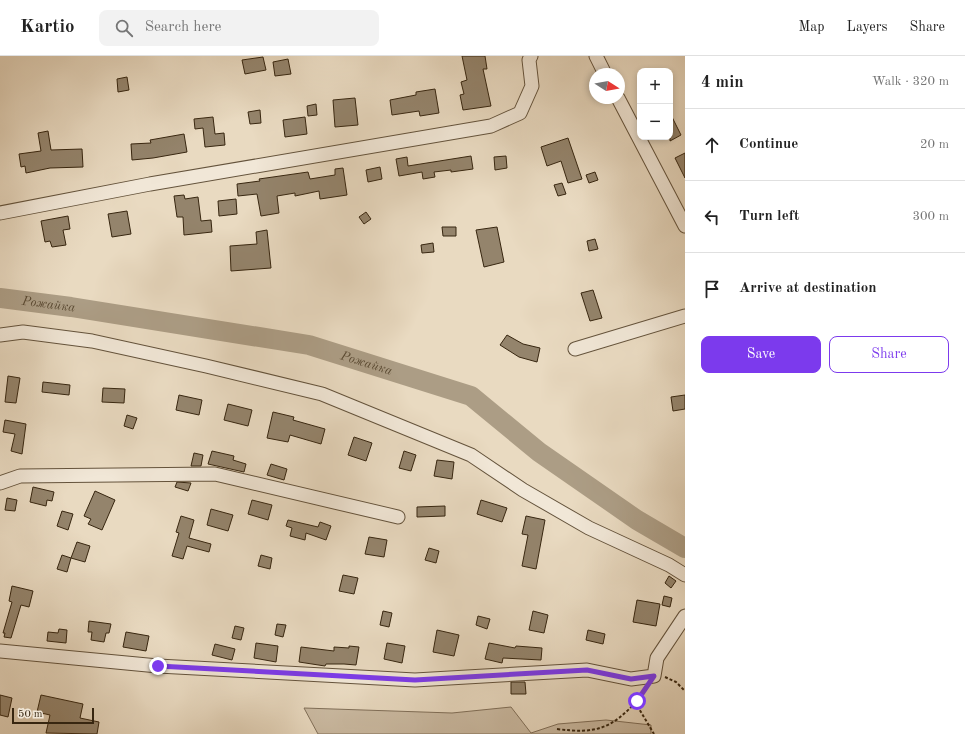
<!DOCTYPE html>
<html lang="en">
<head>
<meta charset="utf-8">
<style>
	:root { --surface:#fff; --page:#f2f2f2; --text:#222; --muted:#767676; --line:#e0e0e0; --accent:#7c3aed }
	body { margin:0; font-family:"Old Standard TT",serif; background:var(--page); color:var(--text) }
	.controls { position:absolute; right:12px; top:12px; display:grid; overflow:hidden; border-radius:8px; box-shadow:0 2px 6px #0003 }
	.controls button { width:36px; height:36px; display:grid; place-items:center; padding:0; border:0; border-bottom:1px solid var(--line); background:var(--surface); color:var(--text); font:20px sans-serif }
	.compass { position:absolute; left:589px; top:12px; width:36px; height:36px; border-radius:50%; background:var(--surface); box-shadow:0 2px 6px #0003; rotate:101deg }
	.scale { position:absolute; left:12px; bottom:10px; width:82px; box-sizing:border-box; padding-left:4px; border:2px solid #372610; border-top:0; font-size:11px; line-height:14px; white-space:nowrap; color:#372610; -webkit-text-stroke:3px #f1e7d7; paint-order:stroke }
	.stop { position:absolute; width:12px; height:12px; margin:-9px; border:3px solid #7c3aed; border-radius:50%; background:#fff }
	.stop.end { background:#7c3aed; border-color:#fff; box-shadow:0 1px 4px #0008 }
	.list { margin:0; padding:0; list-style:none }
	h2 { display:flex; justify-content:space-between; align-items:center; height:52px; margin:0; padding:0 16px; font-size:17px }
	h2 small { font-size:13px; font-weight:400; color:var(--muted) }
	.list li { display:grid; grid-template-columns:26px 1fr auto; gap:12px; align-items:center; box-sizing:border-box; height:72px; padding:0 16px; border-top:1px solid var(--line) }
	.list b { display:block; font-size:15px; white-space:nowrap }
	.list em { font-size:13px; font-style:normal; color:var(--muted) }
	.actions { display:flex; gap:8px; padding:12px 16px }
	.actions a { flex:1; padding:9px 0; border:1px solid var(--accent); border-radius:8px; text-align:center; font-size:14px; color:var(--accent) }
	.actions .main { background:var(--accent); color:#fff }
	.icon { flex:none; width:22px; height:22px; fill:none; stroke:currentColor; stroke-width:2; stroke-linecap:round; stroke-linejoin:round }
	.map { position:relative; flex:none; width:685px; height:678px; overflow:hidden }
	header { display:flex; align-items:center; gap:24px; box-sizing:border-box; height:56px; padding:0 20px; background:var(--surface); border-bottom:1px solid var(--line) }
	header strong { font-size:19px }
	nav { display:flex; gap:22px; margin-inline-start:auto; font-size:14px }
	.search { width:280px; height:36px; background:var(--page); display:flex; align-items:center; gap:10px; box-sizing:border-box; padding:0 14px; border-radius:8px; color:var(--muted); font-size:15px }
	main { display:flex }
	aside { flex:1; background:var(--surface) }
	.map>svg:first-child { display:block }
</style>
</head>
<body>
<header>
<strong>Kartio</strong>
<div class="search"><svg class="icon" aria-label="search" viewBox="0 0 24 24"><circle cx="10" cy="10" r="6"/><path d="M15 15l6 6"/></svg>Search here</div>
<nav><a>Map</a><a>Layers</a><a>Share</a></nav>
</header>
<main>
<div class="map">
<svg width="685" height="678" viewBox="0 0 685 678">
	<rect width="100%" height="100%" fill="#e9dac1"/>
	<filter id="stains"><feTurbulence type="fractalNoise" baseFrequency=".005" numOctaves="4"/><feColorMatrix values="0 0 0 0 .2 0 0 0 0 .09 0 0 0 0 .02 0 0 0 .5 -.17"/></filter>
	<radialGradient id="worn" r=".72"><stop offset=".6" stop-color="#630" stop-opacity="0"/><stop offset="1" stop-color="#630" stop-opacity=".3"/></radialGradient>
	<!-- green -->
	<path fill="#cbbba3" stroke="#81705a" d="M511,651L531,677L558,668L606,664L651,669V678H318L304,652L452,657Z"/>
	<g fill="none" stroke-linecap="round" stroke-linejoin="round">
		<!-- river -->
		<path stroke="#ac9d85" stroke-width="20" id="s1" d="M0,242L71,251L309,289L471,340L539,396L637,464L685,492"/>
	</g>
	<!-- building -->
	<g fill="#94846c" stroke="#372610">
		<path d="M462,0H485L487,13H483L491,50L463,54L460,39L464,38L461,26L467,24Z"/>
		<path d="M263,1L266,14L245,18L242,4Z"/>
		<path d="M288,3L291,18L275,20L273,6Z"/>
		<path d="M127,21L129,34L118,36L117,23Z"/>
		<path d="M435,33L439,57L420,60L419,55L392,59L390,44L416,39V36Z"/>
		<path d="M355,42L358,69L335,71L333,44Z"/>
		<path d="M316,48L317,59L308,60L307,50Z"/>
		<path d="M260,54L261,67L250,68L248,56Z"/>
		<path d="M670,57L681,79L670,85Z"/>
		<path d="M213,61L215,78L224,77L225,89L205,91L203,72L195,73L194,63Z"/>
		<path d="M305,61L307,78L285,81L283,64Z"/>
		<path d="M48,75L51,94L82,93L83,111L50,112L26,117L25,110L21,111L19,98L41,95L38,77Z"/>
		<path d="M184,78L187,96L153,102L132,104L131,88L151,87L150,84Z"/>
		<path d="M568,82L582,123L568,127L561,105L547,110L541,91Z"/>
		<path d="M685,97V122L675,102Z"/>
		<path d="M471,100L473,113L451,116V114L434,116L435,121L423,123L422,116L399,120L396,103L407,101L408,110Z"/>
		<path d="M506,100L507,112L495,114L494,101Z"/>
		<path d="M380,111L382,123L368,126L366,114Z"/>
		<path d="M343,112L347,139L320,143L319,135L295,140V137L277,140L279,157L261,160L257,138L238,140L237,128L260,125L259,123L308,116L310,123L335,119V113Z"/>
		<path d="M595,116L598,124L589,127L586,119Z"/>
		<path d="M562,127L566,138L558,140L554,129Z"/>
		<path d="M184,139L185,143L198,141L201,165L211,164L212,176L184,179L183,161H177L174,140Z"/>
		<path d="M236,143L237,158L219,160L218,145Z"/>
		<path d="M127,155L131,178L112,181L108,158Z"/>
		<path d="M366,156L371,163L364,168L359,161Z"/>
		<path d="M68,160L70,173L63,174L66,189L52,191L50,185L45,186L41,165Z"/>
		<path d="M442,171H456V180H443Z"/>
		<path d="M497,171L504,206L484,211L476,174Z"/>
		<path d="M267,174L271,212L231,215L230,190L257,188L256,176Z"/>
		<path d="M595,183L598,193L589,195L587,185Z"/>
		<path d="M433,187L434,196L422,197L421,189Z"/>
		<path d="M593,234L602,262L590,265L581,237Z"/>
		<path d="M507,279L523,288L540,292L537,306L519,301L500,289Z"/>
		<path d="M8,320L20,322L16,347L5,346Z"/>
		<path d="M43,326L70,329L69,339L42,336Z"/>
		<path d="M103,332L125,333L124,347L102,346Z"/>
		<path d="M179,339L202,344L199,359L176,354Z"/>
		<path d="M685,339V353L673,355L671,341Z"/>
		<path d="M228,348L252,354L248,370L224,364Z"/>
		<path d="M273,356L294,361L293,364L325,373L321,388L290,379L288,386L267,382Z"/>
		<path d="M127,359L137,362L133,373L124,370Z"/>
		<path d="M5,364L26,368L22,398L11,395L15,378L3,376Z"/>
		<path d="M354,381L372,387L366,405L348,399Z"/>
		<path d="M212,395L234,400L233,404L246,408L244,416L208,408Z"/>
		<path d="M404,395L416,399L411,415L399,412Z"/>
		<path d="M194,397L203,399L201,410H191Z"/>
		<path d="M437,404L454,406L452,423L434,420Z"/>
		<path d="M271,408L287,413L284,424L267,419Z"/>
		<path d="M177,426L191,427L188,435L175,431Z"/>
		<path d="M33,431L54,436L52,445L47,444L46,450L30,446Z"/>
		<path d="M95,435L115,444L102,474L88,468L91,463L84,460Z"/>
		<path d="M7,442L17,444L15,455L5,454Z"/>
		<path d="M252,444L272,449L268,464L248,458Z"/>
		<path d="M481,444L507,452L502,466L477,458Z"/>
		<path d="M445,450V460L417,461V451Z"/>
		<path d="M211,453L233,459L228,475L207,469Z"/>
		<path d="M62,455L73,458L68,474L57,470Z"/>
		<path d="M181,460L194,464L189,482L211,488L209,496L187,490L183,503L172,500L179,477L176,476Z"/>
		<path d="M526,460L545,464L536,513L522,510L528,479L522,478Z"/>
		<path d="M288,464L318,471L320,466L331,470L326,484L306,477L305,484L290,480L292,472L286,470Z"/>
		<path d="M369,481L387,484L384,501L365,498Z"/>
		<path d="M77,486L90,490L85,506L71,502Z"/>
		<path d="M429,492L439,495L436,507L425,504Z"/>
		<path d="M62,499L71,502L67,516L57,513Z"/>
		<path d="M261,499L272,502L270,513L258,510Z"/>
		<path d="M343,519L358,522L354,538L339,535Z"/>
		<path d="M669,520L676,525L671,532L665,527Z"/>
		<path d="M12,530L33,535L29,551L21,549L11,582L4,581L5,577H3L12,546L9,545Z"/>
		<path d="M664,540L672,542L670,551L662,549Z"/>
		<path d="M637,544L660,548L656,570L633,566Z"/>
		<path d="M383,555L392,557L389,571L380,569Z"/>
		<path d="M533,555L548,559L544,577L529,574Z"/>
		<path d="M478,560L490,563L487,573L476,569Z"/>
		<path d="M89,565L111,568L109,577H106L104,586L91,584L92,576H88Z"/>
		<path d="M277,568L286,569L283,581L275,579Z"/>
		<path d="M235,570L244,572L241,584L232,582Z"/>
		<path d="M59,573L67,574L66,587L47,585L48,576L58,577Z"/>
		<path d="M437,574L459,579L454,600L433,596Z"/>
		<path d="M588,574L605,578L603,588L586,584Z"/>
		<path d="M126,576L149,580L146,595L123,591Z"/>
		<path d="M256,587L278,590L276,606L254,602Z"/>
		<path d="M387,587L405,590L402,607L384,603Z"/>
		<path d="M489,587L515,592L516,590L542,592L541,604L503,602L502,607L485,603Z"/>
		<path d="M215,588L235,593L232,604L212,599Z"/>
		<path d="M349,590L359,591L356,609L344,608H326L325,610L299,606L301,591L334,595V591L349,592Z"/>
		<path d="M511,626H525L526,638H511Z"/>
		<path d="M0,639L12,642L8,661L0,659Z"/>
		<path d="M41,639L83,648L80,662L99,666L97,678L46,677L50,659L37,656Z"/>
	</g>
	<g fill="none" stroke-linecap="round" stroke-linejoin="round">
		<!-- minor casing -->
		<g stroke="#64533c" stroke-width="15">
			<g id="minor">
				<path d="M596,0L605,18"/>
				<path d="M618,42L685,170"/>
				<path d="M0,157L150,128L491,70L520,57L532,30L529,4L531,0"/>
				<path d="M0,279L23,276L92,285L206,310L322,338L471,399L523,434L589,472L669,509L685,519"/>
				<path d="M575,293L685,260"/>
				<path d="M0,427L20,420L215,418L398,461"/>
				<path d="M0,595L158,610L415,624L587,614L631,623L654,620L657,602L685,560"/>
			</g>
		</g>
		<!-- path -->
		<g stroke="#372610" stroke-width="2" stroke-dasharray="3 2" stroke-linecap="butt">
			<path d="M665,621L676,626L685,635"/>
			<path d="M645,632L637,645L638,651L654,678"/>
			<path d="M557,673C596,678 611,673 637,645"/>
		</g>
		<!-- minor -->
		<use href="#minor" stroke="#f1e7d7" stroke-width="13"/>
	</g>
	<g fill="none" stroke-linecap="round" stroke-linejoin="round">
		<!-- route -->
		<path stroke="#7c3aed" stroke-width="5" d="M158,610L415,624L587,614L631,623L654,620L637,645"/>
	</g>
	<g text-anchor="middle" dominant-baseline="central" stroke-width="3" stroke-linejoin="round" paint-order="stroke">
		<!-- water labels -->
		<g font-size="13" font-style="italic" fill="#5a4a33" stroke="#f1e7d7">
			<text stroke="none"><textPath href="#s1" startOffset="49">Рожайка</textPath></text>
			<text stroke="none"><textPath href="#s1" startOffset="373">Рожайка</textPath></text>
		</g>
	</g>
	<rect width="100%" height="100%" filter="url(#stains)"/>
	<rect width="100%" height="100%" fill="url(#worn)"/>
</svg>
<div class="controls">
<button>+</button>
<button>−</button>
</div>
<svg class="compass" viewBox="-18 -18 36 36"><path d="M0-13l5 13h-10z" fill="#e53935"/><path d="M0 13l5-13h-10z" fill="#767676"/></svg>
<div class="scale">50 m</div>
<div class="stop" style="left:637px;top:645px"></div>
<div class="stop end" style="left:158px;top:610px"></div>
</div>
<aside>
<h2>4 min<small>Walk · 320 m</small></h2>
<ul class="list">
<li><svg class="icon" aria-label="ahead" viewBox="0 0 24 24"><path d="M12 20V5M6 11l6-6 6 6"/></svg><div><b>Continue</b></div><em>20 m</em></li>
<li><svg class="icon" aria-label="left" viewBox="0 0 24 24"><path d="M17 20v-9H6M10 6l-5 5 5 5"/></svg><div><b>Turn left</b></div><em>300 m</em></li>
<li><svg class="icon" aria-label="arrive" viewBox="0 0 24 24"><path d="M6 21V4h12l-3 4 3 4H6"/></svg><div><b>Arrive at destination</b></div></li>
</ul>
<div class="actions"><a class="main">Save</a><a>Share</a></div>
</aside>
</main>
</body>
</html>
